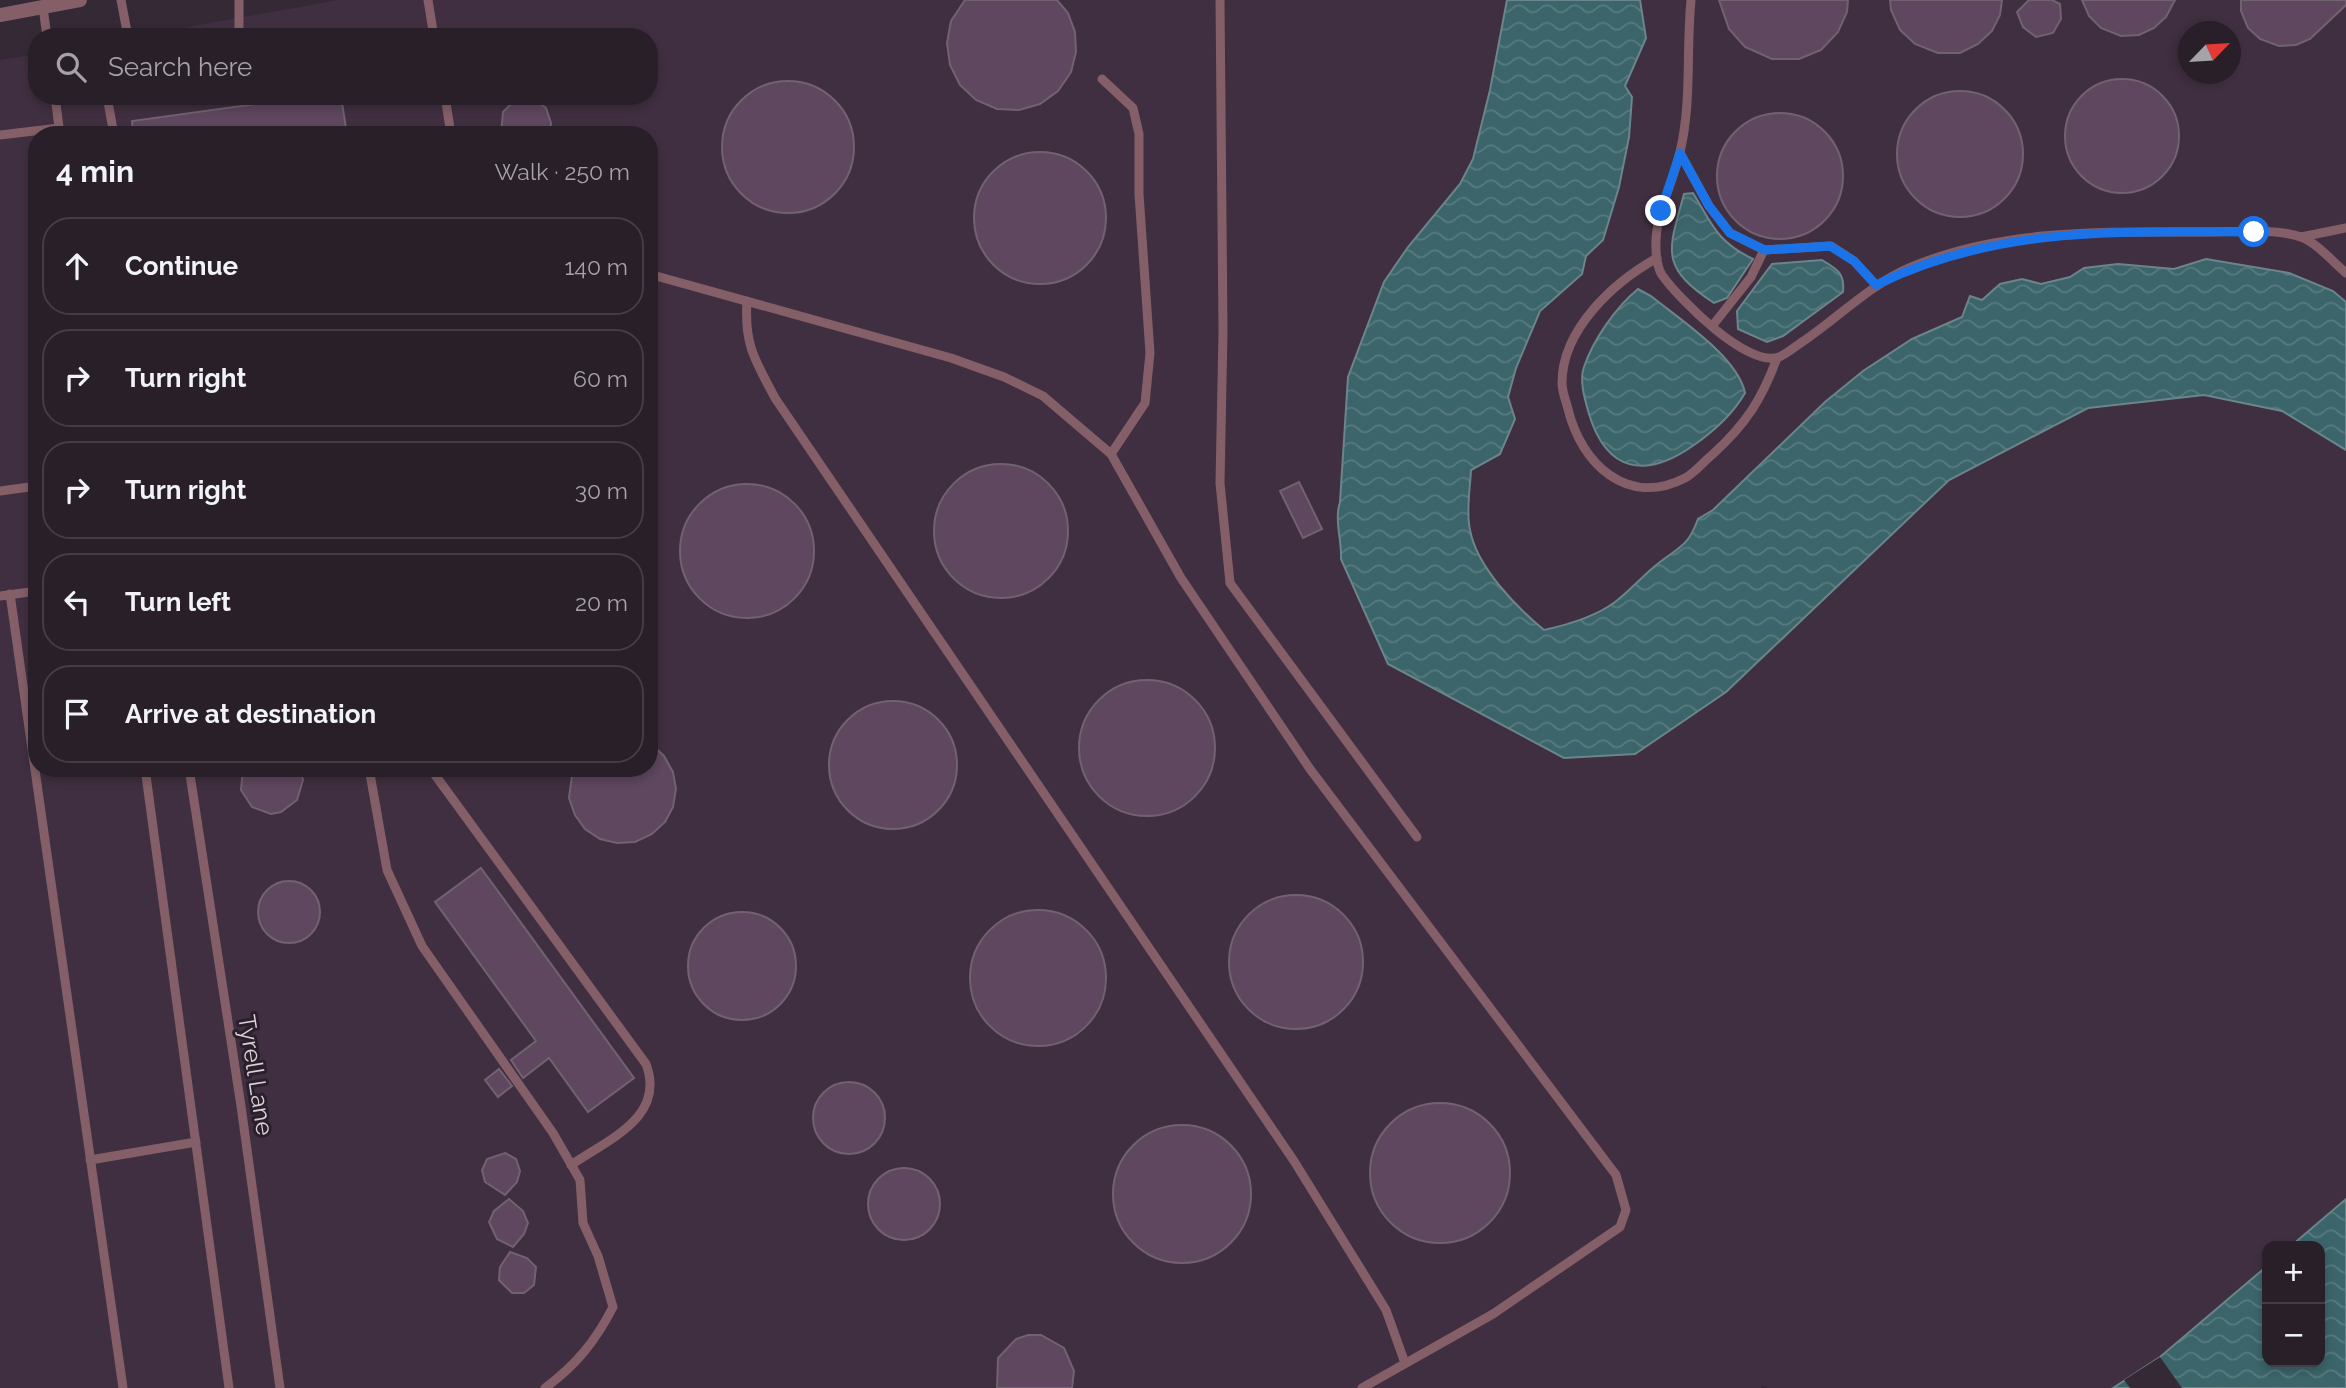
<!DOCTYPE html>
<html lang="en">
<head>
<meta charset="utf-8">
<style>
	:root { --surface:#281f28; --page:#302730; --text:#f1f3f6; --muted:#a5a2a8; --line:#443d45 }
	body { margin:0; font-family:Raleway,sans-serif; background:var(--page); color:var(--text) }
	.controls { position:absolute; right:21px; bottom:21px; display:grid; overflow:hidden; border-radius:14px; box-shadow:0 4px 10px #0003 }
	.controls button { width:63px; height:63px; display:grid; place-items:center; padding:0; border:0; border-bottom:2px solid var(--line); background:var(--surface); color:var(--text); font:35px sans-serif }
	.compass { position:absolute; left:2178px; top:21px; width:63px; height:63px; border-radius:50%; background:var(--surface); box-shadow:0 4px 10px #0003; rotate:65deg }
	.stop { position:absolute; width:21px; height:21px; margin:-16px; border:5px solid #1a73e8; border-radius:50%; background:#fff }
	.stop.end { background:#1a73e8; border-color:#fff; box-shadow:0 2px 7px #0008 }
	.list { margin:0; padding:0; list-style:none }
	h2 { display:flex; justify-content:space-between; align-items:center; height:91px; margin:0; padding:0 28px; font-size:30px }
	h2 small { font-size:23px; font-weight:400; color:var(--muted) }
	.list li { display:grid; grid-template-columns:46px 1fr auto; gap:21px; align-items:center; box-sizing:border-box; height:98px; margin:0 14px 14px; padding:0 14px; border:2px solid var(--line); border-radius:28px }
	.list b { display:block; font-size:26px; white-space:nowrap }
	.list em { font-size:23px; font-style:normal; color:var(--muted) }
	.icon { flex:none; width:38px; height:38px; fill:none; stroke:currentColor; stroke-width:2; stroke-linecap:round; stroke-linejoin:round }
	.map { position:relative; flex:none; width:2346px; height:1388px; overflow:hidden }
	.search { position:absolute; background:var(--surface); box-shadow:0 4px 10px #0003; left:28px; top:28px; width:630px; height:77px; display:flex; align-items:center; gap:18px; box-sizing:border-box; padding:0 24px; border-radius:28px; color:var(--muted); font-size:26px }
	.panel { position:absolute; background:var(--surface); box-shadow:0 4px 10px #0003; left:28px; top:126px; width:630px; height:651px; border-radius:28px }
	.map>svg:first-child { display:block }
</style>
</head>
<body>
<div class="map">
<svg width="2346" height="1388" viewBox="0 0 2346 1388">
	<defs>
		<pattern id="water-waves" width="16" height="10" patternUnits="userSpaceOnUse" patternTransform="scale(1.75)"><rect width="16" height="10" fill="#3b656a"/><path d="M0 5q4-4 8 0t8 0" fill="none" stroke="#577a7f"/></pattern>
	</defs>
	<rect width="100%" height="100%" fill="#352935"/>
	<!-- built -->
	<g fill="#402f40" fill-rule="evenodd">
		<path d="M339,0H1507L1490,90L1473,159L1460,184L1408,247L1384,282L1348,377L1340,502L1336,517L1341,543V559L1388,664L1564,758L1635,754L1726,692L1949,480L2088,408L2204,395L2282,411L2346,450V1199L2291,1246H2267V1266L2160,1357L2112,1388H1768L1762,1385L1761,1388H0V60L37,54V96H649V37H132ZM37,135H649V768H37Z"/>
		<path d="M1640,0H2346V302L2333,291L2289,273L2206,259L2174,269L2118,264L2084,268L2070,277L2041,284L2022,279L2000,284L1962,317L1912,339L1825,402L1713,511L1698,519L1691,538L1677,553L1661,561L1613,604L1565,625L1544,630L1523,613L1489,572L1470,531L1471,470L1500,454L1515,419L1508,397L1516,368L1540,311L1582,274L1586,256L1603,240L1619,187L1629,137L1632,98L1625,86L1646,38ZM2188,32H2230V74H2188Z"/>
	</g>
	<!-- water -->
	<g fill="url(#water-waves)" stroke="#6a858b" stroke-width="2">
		<path d="M1507,0H1640L1646,38L1625,86L1632,97L1629,137L1619,187L1603,240L1586,256L1582,274L1540,311L1516,368L1508,397L1515,419L1500,454L1471,470C1470,489 1466,512 1470,530C1477,567 1516,607 1544,630C1567,625 1596,616 1615,602C1631,590 1644,574 1660,562C1681,546 1688,546 1698,519L1713,510L1825,402L1863,371L1912,339L1962,317L1970,296L1982,300L2000,284L2022,279L2041,284L2070,277L2084,268L2118,264L2174,269L2206,259L2289,273L2333,291L2346,302V450L2282,411L2204,395L2088,408L1949,480L1726,692L1635,754L1564,758L1388,664L1341,559C1342,539 1334,521 1340,502L1348,377L1384,282L1408,247L1460,184L1473,159L1490,90Z"/>
		<path d="M1693,193C1712,224 1717,242 1753,259L1727,298L1714,303C1658,266 1669,250 1684,194Z"/>
		<path d="M1822,260C1837,269 1845,273 1843,292L1783,336L1767,342L1738,329L1737,311L1772,264Z"/>
		<path d="M1638,289L1651,296C1679,319 1738,357 1745,393C1733,414 1714,431 1694,445C1646,479 1607,473 1589,414C1585,400 1579,381 1584,367C1593,340 1616,307 1638,289Z"/>
		<path d="M2346,1199V1388H2113L2160,1357L2267,1266V1362H2320V1246H2291Z"/>
	</g>
	<!-- pier -->
	<path fill="#352935" d="M2160,1357L2182,1388H2130L2124,1380Z"/>
	<!-- building -->
	<g fill="#5f475f" stroke="#716270" stroke-width="2">
		<path d="M965,0H1057L1068,13L1075,32L1076,52L1071,72L1058,91L1040,104L1019,110L997,109L976,100L960,85L950,65L947,43L951,21Z"/>
		<path d="M1719,0H1848L1847,12L1838,32L1821,50L1799,59H1772L1745,47L1729,29Z"/>
		<path d="M1890,0H2002L2000,15L1992,31L1978,44L1960,53H1938L1915,44L1900,30L1891,10Z"/>
		<path d="M2029,0H2052L2060,4L2061,19L2053,33L2036,37L2023,27L2017,12Z"/>
		<path d="M2082,0H2175L2166,17L2154,28L2139,35L2121,36L2101,28L2089,16Z"/>
		<path d="M2241,0H2346V5L2310,39L2296,45L2279,46L2260,39L2248,28L2241,11Z"/>
		<circle cx="2122" cy="136" r="57"/>
		<circle cx="788" cy="147" r="66"/>
		<circle cx="1960" cy="154" r="63"/>
		<path d="M314,96H341L347,135H133L132,121Z"/>
		<path d="M524,98L533,99L546,108L551,123L550,135H501L503,112L515,100Z"/>
		<circle cx="1780" cy="176" r="63"/>
		<circle cx="1040" cy="218" r="66"/>
		<circle cx="1001" cy="531" r="67"/>
		<path d="M1299,482L1322,529L1303,538L1280,491Z"/>
		<circle cx="747" cy="551" r="67"/>
		<circle cx="1147" cy="748" r="68"/>
		<circle cx="893" cy="765" r="64"/>
		<path d="M649,742L664,756L673,772L676,789L673,807L665,822L652,834L635,842L617,843L600,839L585,829L575,815L569,798L573,768H649Z"/>
		<path d="M243,768H300L303,780L297,800L281,812L271,814L252,807L241,790Z"/>
		<path d="M481,868L634,1078L588,1112L549,1058L523,1078L511,1060L536,1041L435,902Z"/>
		<circle cx="289" cy="912" r="31"/>
		<circle cx="1296" cy="962" r="67"/>
		<circle cx="1038" cy="978" r="68"/>
		<circle cx="742" cy="966" r="54"/>
		<path d="M499,1069L512,1086L498,1097L485,1080Z"/>
		<circle cx="849" cy="1118" r="36"/>
		<circle cx="1440" cy="1173" r="70"/>
		<circle cx="1182" cy="1194" r="69"/>
		<path d="M505,1153L516,1159L520,1171L517,1182L505,1195L485,1182L482,1170L487,1159Z"/>
		<circle cx="904" cy="1204" r="36"/>
		<path d="M509,1199L523,1211L528,1223L524,1234L513,1247L497,1239L489,1222L494,1211Z"/>
		<path d="M510,1252L527,1258L536,1267L534,1285L524,1293H512L499,1280L500,1267Z"/>
		<path d="M1028,1335H1041L1064,1348L1074,1371L1072,1388H997L998,1358L1016,1339Z"/>
	</g>
	<g fill="none" stroke-linecap="round" stroke-linejoin="round">
		<!-- service -->
		<g stroke="#845f67" stroke-width="9">
			<path d="M121,0L128,37"/>
			<path d="M428,0L434,37"/>
			<path d="M1220,0L1223,331L1220,483L1230,583L1417,837"/>
			<path d="M1691,0C1686,51 1692,102 1680,152C1673,184 1654,216 1656,249C1656,257 1658,269 1662,275C1679,299 1747,368 1779,357C1787,354 1797,345 1805,340C1840,316 1870,285 1909,268C2002,228 2107,232 2206,232C2233,232 2276,228 2301,237C2317,243 2333,262 2346,273"/>
			<path d="M43,7L47,37"/>
			<path d="M234,37L239,28V0"/>
			<path d="M1102,79L1133,108L1139,134V194L1150,353L1145,403L1111,454"/>
			<path d="M55,96L60,135"/>
			<path d="M111,96L108,102L114,135"/>
			<path d="M445,96L451,135"/>
			<path d="M0,135L59,128"/>
			<path d="M1680,153L1709,206L1730,233L1764,250L1831,246L1854,261L1876,285"/>
			<path d="M2301,237L2346,228"/>
			<path d="M1657,258C1614,282 1562,329 1562,383C1562,392 1566,401 1568,409C1581,463 1627,508 1685,478C1695,473 1704,461 1713,454C1746,424 1762,399 1777,358"/>
			<path d="M649,274L951,358L1004,377L1043,396L1111,454L1181,578L1310,769L1616,1175L1626,1210L1620,1227L1493,1314L1362,1388"/>
			<path d="M747,301C744,345 755,360 775,398L1294,1161L1386,1310L1405,1363"/>
			<path d="M1713,325L1751,277L1764,250"/>
			<path d="M0,491L37,486"/>
			<path d="M10,594L123,1388"/>
			<path d="M0,596L37,591"/>
			<path d="M145,768L229,1388"/>
			<path d="M189,768L241,1106L280,1388"/>
			<path d="M369,768L387,870L422,946L553,1133L580,1180L583,1223L598,1256L613,1307C595,1342 576,1365 545,1388"/>
			<path d="M430,768L646,1064C666,1117 609,1139 571,1165"/>
			<path d="M90,1160L196,1142"/>
		</g>
		<!-- tertiary -->
		<path stroke="#845f67" stroke-width="14" d="M0,15L80,0"/>
	</g>
	<g fill="none" stroke-linecap="round" stroke-linejoin="round">
		<!-- route -->
		<path stroke="#1a73e8" stroke-width="9" d="M1661,211L1680,153L1709,206L1730,233L1765,250L1830,246L1854,261L1876,285C1998,225 2122,232 2254,232"/>
	</g>
	<g text-anchor="middle" dominant-baseline="central" stroke-width="6" stroke-linejoin="round" paint-order="stroke">
		<!-- street labels -->
		<g font-size="24" fill="#d9d0d8" stroke="#2b1f2b">
			<text transform="translate(256 1075) rotate(81)">Tyrell Lane</text>
		</g>
	</g>
</svg>
<div class="controls">
<button>+</button>
<button>−</button>
</div>
<svg class="compass" viewBox="-18 -18 36 36"><path d="M0-13l5 13h-10z" fill="#e53935"/><path d="M0 13l5-13h-10z" fill="#a5a2a8"/></svg>
<div class="stop" style="left:2254px;top:232px"></div>
<div class="stop end" style="left:1661px;top:211px"></div>
<div class="search"><svg class="icon" aria-label="search" viewBox="0 0 24 24"><circle cx="10" cy="10" r="6"/><path d="M15 15l6 6"/></svg>Search here</div>
<section class="panel">
<h2>4 min<small>Walk · 250 m</small></h2>
<ul class="list">
<li><svg class="icon" aria-label="ahead" viewBox="0 0 24 24"><path d="M12 20V5M6 11l6-6 6 6"/></svg><div><b>Continue</b></div><em>140 m</em></li>
<li><svg class="icon" aria-label="right" viewBox="0 0 24 24"><path d="M7 20v-9h11M14 6l5 5-5 5"/></svg><div><b>Turn right</b></div><em>60 m</em></li>
<li><svg class="icon" aria-label="right" viewBox="0 0 24 24"><path d="M7 20v-9h11M14 6l5 5-5 5"/></svg><div><b>Turn right</b></div><em>30 m</em></li>
<li><svg class="icon" aria-label="left" viewBox="0 0 24 24"><path d="M17 20v-9H6M10 6l-5 5 5 5"/></svg><div><b>Turn left</b></div><em>20 m</em></li>
<li><svg class="icon" aria-label="arrive" viewBox="0 0 24 24"><path d="M6 21V4h12l-3 4 3 4H6"/></svg><div><b>Arrive at destination</b></div></li>
</ul>
</section>
</div>
</body>
</html>
